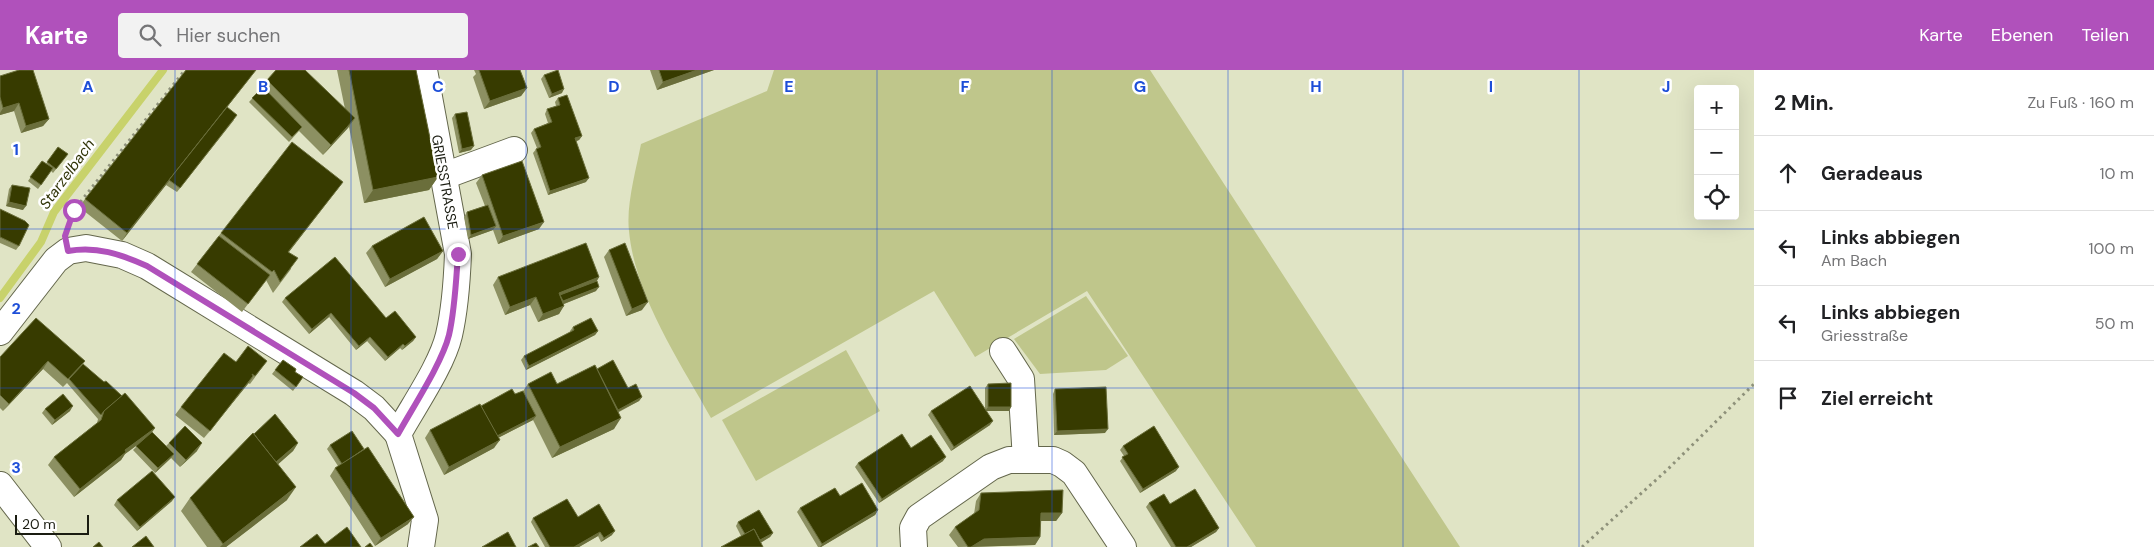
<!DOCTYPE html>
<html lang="de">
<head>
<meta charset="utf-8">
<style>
	:root { --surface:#fff; --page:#f2f2f2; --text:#202124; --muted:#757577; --line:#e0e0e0; --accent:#b051bb }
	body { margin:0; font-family:"DM Sans",sans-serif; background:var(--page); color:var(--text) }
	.controls { position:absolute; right:15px; top:15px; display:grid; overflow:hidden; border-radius:5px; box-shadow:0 5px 20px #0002 }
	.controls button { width:45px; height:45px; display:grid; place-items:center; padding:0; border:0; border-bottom:1px solid var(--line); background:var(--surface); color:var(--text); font:25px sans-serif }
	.scale { position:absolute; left:15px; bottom:12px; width:74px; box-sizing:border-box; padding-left:5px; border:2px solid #1a1c11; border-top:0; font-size:14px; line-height:18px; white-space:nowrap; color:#1a1c11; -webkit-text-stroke:4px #fff; paint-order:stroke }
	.stop { position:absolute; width:15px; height:15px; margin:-11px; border:4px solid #b051bb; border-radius:50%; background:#fff }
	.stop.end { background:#b051bb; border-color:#fff; box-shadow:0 1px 5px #0008 }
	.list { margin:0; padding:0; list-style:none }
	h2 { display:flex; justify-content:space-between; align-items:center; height:65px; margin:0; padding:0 20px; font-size:21px }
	h2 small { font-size:16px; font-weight:400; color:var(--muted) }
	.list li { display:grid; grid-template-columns:32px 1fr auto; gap:15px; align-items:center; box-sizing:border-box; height:75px; padding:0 20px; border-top:1px solid var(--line) }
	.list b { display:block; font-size:19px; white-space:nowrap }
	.list p { margin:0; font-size:16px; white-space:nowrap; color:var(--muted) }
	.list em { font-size:16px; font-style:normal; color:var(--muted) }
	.icon { flex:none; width:28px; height:28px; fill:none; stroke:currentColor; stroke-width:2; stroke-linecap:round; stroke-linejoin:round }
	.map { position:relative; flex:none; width:1754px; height:477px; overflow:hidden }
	header { display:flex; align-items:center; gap:30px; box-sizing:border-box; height:70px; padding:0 25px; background:var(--accent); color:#fff }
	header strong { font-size:24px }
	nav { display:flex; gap:28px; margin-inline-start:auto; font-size:18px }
	.search { width:350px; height:45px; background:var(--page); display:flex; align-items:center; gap:12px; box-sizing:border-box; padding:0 18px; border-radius:5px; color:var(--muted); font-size:19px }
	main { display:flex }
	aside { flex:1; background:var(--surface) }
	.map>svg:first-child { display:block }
</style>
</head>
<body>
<header>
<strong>Karte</strong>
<div class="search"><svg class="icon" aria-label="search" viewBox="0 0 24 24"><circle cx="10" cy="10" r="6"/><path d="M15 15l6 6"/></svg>Hier suchen</div>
<nav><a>Karte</a><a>Ebenen</a><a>Teilen</a></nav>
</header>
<main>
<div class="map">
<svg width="1754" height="477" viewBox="0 0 1754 477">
	<rect width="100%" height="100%" fill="#e0e4c5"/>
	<!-- green -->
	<g fill="#bfc68b">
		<path d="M774,0H1150L1460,477H1256L1087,221L975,287L934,221L711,348C680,292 635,226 629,161C626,135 636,100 641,74L767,21Z"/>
		<path d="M1086,226L1128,286L1106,300L1040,304L1014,269Z"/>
		<path d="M846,280L880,341L756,411L722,350Z"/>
	</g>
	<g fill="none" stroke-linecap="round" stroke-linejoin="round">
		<!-- stream -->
		<path stroke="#c8d26b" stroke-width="8" d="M0,228L41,172L54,142L163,0"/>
		<!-- minor casing -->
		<g stroke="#64674c" stroke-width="28">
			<g id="minor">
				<path d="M444,106L514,80"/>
				<path d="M0,262L56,190L68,181L86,178L122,185L147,196L354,323L374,338L398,364"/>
				<path d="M1003,281L1021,309L1026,390"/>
				<path d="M0,415L48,477"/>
				<path d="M421,477L425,450L398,364C414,335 442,295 449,265C455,239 457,210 458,184L424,0"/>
				<path d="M914,477L913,458L919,447L991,397L1009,390H1053L1062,394L1074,403L1123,477"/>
			</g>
		</g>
		<!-- path -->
		<g stroke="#8e917a" stroke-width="3" stroke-dasharray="2.5 4" stroke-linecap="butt">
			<path d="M69,155L74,140L185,0"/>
			<path d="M1582,477L1667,400L1754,314"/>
		</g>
		<!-- minor -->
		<use href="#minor" stroke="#fff" stroke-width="26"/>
	</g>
	<!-- wall -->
	<g fill="#8c9062">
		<path d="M256,0L227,37L234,50L177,122L166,115L122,171L79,137L85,129Z"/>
		<path d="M337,0H416L438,107L429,120L364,133L349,57L323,85L299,61L289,72L249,32L263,17L267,10L345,39Z"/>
		<path d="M474,0H520L527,18L521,26L484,39L473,7L476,4Z"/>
		<path d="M650,0H714L657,20Z"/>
		<path d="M544,5L562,23L549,28L541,9Z"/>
		<path d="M0,6L49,49L43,56L21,63L14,41L0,45Z"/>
		<path d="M558,28L582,66L579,70L576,71L586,112L548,125L533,83L537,78L531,63L534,59L548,53L545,44L547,39L556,36L555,32Z"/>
		<path d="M455,44L471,80L459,83L452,48Z"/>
		<path d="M58,77L68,84L53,103L51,101L38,119L28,111L42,91L46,94Z"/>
		<path d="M482,105L539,159L498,174L493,160L468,169L464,147L467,142L485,136L476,113Z"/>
		<path d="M343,112L289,182L291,199L273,223L266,210L242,242L191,202L221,163Z"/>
		<path d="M12,115L23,140L6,136L9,119Z"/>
		<path d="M0,139L19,176L16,180L0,173Z"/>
		<path d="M372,176L443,181L437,189L385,217L366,183Z"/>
		<path d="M609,180L642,240L626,246L604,187Z"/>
		<path d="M498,207H599L597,211L596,221L564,234L559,244L538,252L530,235L505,245L493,215Z"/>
		<path d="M285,228L386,248L416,267L413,271L402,280L400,278L385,291L367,271L356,280L329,247L309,264L282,232Z"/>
		<path d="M573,257L598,261L595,265L526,300L521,290L524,286L571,262L570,261Z"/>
		<path d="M0,287L85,291L83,294L155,358L152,362L166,376L169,373L197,381L180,397L171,388L155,403L133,380L139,374L125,384L121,390L74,427L48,395L54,387L97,353L98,349L67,313L63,317L43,299L3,341L0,338Z"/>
		<path d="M283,290L295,302L303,307L293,321L272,304Z"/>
		<path d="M267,291L250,314L248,313L204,368L175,345L181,337L236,292Z"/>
		<path d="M597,299L642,327L639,331L619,342L614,359L552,388L533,350L498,368L494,378L444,405L425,368L430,360L515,324L523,321L528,314H557Z"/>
		<path d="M988,314L1011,337L1009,341H987L990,355L951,381L928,345L931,341L985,339V318Z"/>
		<path d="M1055,319L1105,363L1054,365L1053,324Z"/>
		<path d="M45,339L70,341L52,355L42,343Z"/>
		<path d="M254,364L298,373L293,381L278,394L287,430L226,477H207L181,441L190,428Z"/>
		<path d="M330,375L408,454L375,476L330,406L335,398L338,396L327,379Z"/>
		<path d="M1123,376L1176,401L1140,423L1120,391L1124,386L1120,380Z"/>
		<path d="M911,378L943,391L879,433L855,397L858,393Z"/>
		<path d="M981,423L1062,443L1056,451H1041L1040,467L1035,475L958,477L949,465L955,457L974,444L976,431Z"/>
		<path d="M840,426L878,440L875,445L821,477H818L797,442L800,438Z"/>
		<path d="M117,430L172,431L137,461L114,435Z"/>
		<path d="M1149,433L1170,434L1219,458L1216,462L1191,477H1171L1146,437Z"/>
		<path d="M578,447L612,465L601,472L598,466L579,477H545L531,452L533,448Z"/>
		<path d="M738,452L773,463L770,467L761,472L741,466L736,456Z"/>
	</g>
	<!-- shaded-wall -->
	<g fill="#6a6e3b">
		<path d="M256,0L122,171L127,163Z"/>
		<path d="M697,0H714L657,20L663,12Z"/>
		<path d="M527,18L521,26L484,39L490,31Z"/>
		<path d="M564,19L562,23L549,28L552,24Z"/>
		<path d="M19,33L14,41L0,45V43L3,38Z"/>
		<path d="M355,48L347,59L323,85L331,75Z"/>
		<path d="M49,49L43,56L21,63L26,56Z"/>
		<path d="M582,66L579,70L572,73L575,68Z"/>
		<path d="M474,76L471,80L459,83L462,79Z"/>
		<path d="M438,107L429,120L364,133L373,120Z"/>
		<path d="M589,108L586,112L548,125L550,121Z"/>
		<path d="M343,112L335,122L281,192L288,182Z"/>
		<path d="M9,132L26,136L23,140L6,136Z"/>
		<path d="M544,152L539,159L498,174L503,166Z"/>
		<path d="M496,156L493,160L468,169L471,165Z"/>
		<path d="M443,181L437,189L385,217L390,209Z"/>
		<path d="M599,207L594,215L558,229L559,223Z"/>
		<path d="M599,217L596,221L556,237L559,233Z"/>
		<path d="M536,227L530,235L505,245L510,237Z"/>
		<path d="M648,232L642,240L626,246L632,239Z"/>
		<path d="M564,236L559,244L538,252L543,244Z"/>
		<path d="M331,243L329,247L309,264L312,259Z"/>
		<path d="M598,261L595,265L526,300L529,296Z"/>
		<path d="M370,267L367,271L356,280L359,276Z"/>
		<path d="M416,267L413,271L402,280L405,276Z"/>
		<path d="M403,274L400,278L385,291L388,287Z"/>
		<path d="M48,291L43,299L3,341L9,334Z"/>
		<path d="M253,306L248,314L204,368L210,361Z"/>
		<path d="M642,327L639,331L608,347L611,343Z"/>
		<path d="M73,336L70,341L52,355L55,350Z"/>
		<path d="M988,337H1011L1009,341H985Z"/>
		<path d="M536,346L533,350L490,372L493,368Z"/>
		<path d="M621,348L614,359L552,388L560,377Z"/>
		<path d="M993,351L990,355L951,381L954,377Z"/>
		<path d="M155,358L149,366L125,384L121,390L74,427L80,419L125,380Z"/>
		<path d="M1108,359L1105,363L1054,365L1057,361Z"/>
		<path d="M500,370L494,378L444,405L449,397Z"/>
		<path d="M202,373L197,381L180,397L186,390Z"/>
		<path d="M298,373L293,381L266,405L271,397Z"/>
		<path d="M174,384L171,388L155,403L158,398Z"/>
		<path d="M946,387L943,391L879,433L882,429Z"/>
		<path d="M1179,397L1176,401L1140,423L1143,419Z"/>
		<path d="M296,417L287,430L226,477H220L223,474Z"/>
		<path d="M175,427L172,431L137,461L140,457Z"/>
		<path d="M878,440L875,445L821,477H820L822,474Z"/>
		<path d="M1041,443H1062L1056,451H1036Z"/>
		<path d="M414,447L408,454L375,476L381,468Z"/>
		<path d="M1219,458L1216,462L1191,477H1187Z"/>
		<path d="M615,461L612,465L601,472L604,468Z"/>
		<path d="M600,462L598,466L579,477H574Z"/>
		<path d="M773,463L770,467L754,477L756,472Z"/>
		<path d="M1040,467L1035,475L971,477L984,469Z"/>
	</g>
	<!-- building -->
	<g fill="#373b00" stroke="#6a6e3b">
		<path d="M19,0H33L49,49L26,56L19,33L3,38L0,27V6Z"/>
		<path d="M186,0H256L127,163L85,129Z"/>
		<path d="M276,0H305L355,48L331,75L267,10Z"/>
		<path d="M349,0H416L438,107L373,120Z"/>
		<path d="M479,0H520L527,18L490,31Z"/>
		<path d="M558,0L564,19L552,24L544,5Z"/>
		<path d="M659,0H697L663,12Z"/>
		<path d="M263,17L302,57L292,67L252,28Z"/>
		<path d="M567,25L582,66L575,68L589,108L550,121L536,79L541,77L534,59L552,52L547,39L560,35L558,28Z"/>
		<path d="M227,37L237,45L180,118L169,110Z"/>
		<path d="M467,42L474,76L462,79L455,44Z"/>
		<path d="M292,72L343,112L288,182L298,188L280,212L274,200L272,202L221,163Z"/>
		<path d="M58,77L68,84L56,99L47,92Z"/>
		<path d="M42,91L53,98L41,115L30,107Z"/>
		<path d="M522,91L544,152L503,166L482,105Z"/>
		<path d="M12,115L30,118L26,136L9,132Z"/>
		<path d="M488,135L496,156L471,165L467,142Z"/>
		<path d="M0,139L25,151L29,155L19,176L0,167Z"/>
		<path d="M424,147L443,181L390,209L372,176Z"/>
		<path d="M219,166L270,205L248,234L197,194Z"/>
		<path d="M586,173L599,207L559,223L564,236L543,244L536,227L510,237L498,207Z"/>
		<path d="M625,173L648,232L632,239L609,180Z"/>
		<path d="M335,187L386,248L395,241L416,267L405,276L403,274L388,287L370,267L359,276L331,243L312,259L285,228Z"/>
		<path d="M597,211L599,217L563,231L560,225Z"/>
		<path d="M36,248L85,291L68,309L48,291L9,334L0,325V287Z"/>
		<path d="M591,248L598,261L529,296L524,286L574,260L573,257Z"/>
		<path d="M248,276L267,291L255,306L252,304L253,306L210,361L181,337L224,283L236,292Z"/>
		<path d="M283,290L296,299L295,302L303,307L296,317L275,300Z"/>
		<path d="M613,290L628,318L636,314L642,327L618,340L597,299Z"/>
		<path d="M83,294L104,312L106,311L122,326L104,341L101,345L69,309Z"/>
		<path d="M595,295L621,348L560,377L528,314L551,302L557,314Z"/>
		<path d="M1011,313V337H988V314Z"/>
		<path d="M970,316L993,351L954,377L931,341Z"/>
		<path d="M1106,317L1108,359L1057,361L1055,319Z"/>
		<path d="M512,319L515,324L523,321L536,346L497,366L481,336Z"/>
		<path d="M125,323L155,358L125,380L126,382L80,419L54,387L101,350L104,341Z"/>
		<path d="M63,324L73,336L55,350L45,339Z"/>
		<path d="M480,334L500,370L449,397L430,360Z"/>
		<path d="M275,344L298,373L276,392L254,364Z"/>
		<path d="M185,356L202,373L186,390L169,373Z"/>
		<path d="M1154,356L1179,397L1143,419L1122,387L1128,384L1123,376Z"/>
		<path d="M352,361L364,379L342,394L330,375Z"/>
		<path d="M152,362L174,384L158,398L136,376Z"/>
		<path d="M253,363L296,417L223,474L190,428Z"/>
		<path d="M902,364L911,378L931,365L946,387L882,429L858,393Z"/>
		<path d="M368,377L414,447L381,468L335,398Z"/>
		<path d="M152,401L175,427L140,457L117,430Z"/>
		<path d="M862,413L878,440L822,474L800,438L835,418L840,426Z"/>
		<path d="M1195,419L1219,458L1187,477H1176L1149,433L1164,424L1170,434Z"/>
		<path d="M1063,420L1062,443H1041L1040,467L984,469L971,477H968L955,457L979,440L981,423Z"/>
		<path d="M567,429L578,447L599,434L615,461L604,468L600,462L574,477H550L533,448Z"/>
		<path d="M759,440L773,463L760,470L754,459L745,464L738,452Z"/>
		<path d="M347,457L361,477H300L317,464L325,474Z"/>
		<path d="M754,459L763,477H721Z"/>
		<path d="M508,462L516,477H482Z"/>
		<path d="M146,466L154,477H132Z"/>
		<path d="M99,472L103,477H93Z"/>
		<path d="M370,473L373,477H365Z"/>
		<path d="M536,473L539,477H528Z"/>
	</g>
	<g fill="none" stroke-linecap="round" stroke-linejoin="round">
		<!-- route -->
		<path stroke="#b051bb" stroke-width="6" d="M74,140L65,166L68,181C97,176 120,184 147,196L354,323L374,338L398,364C413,337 442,293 449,265C455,239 456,211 458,184"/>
	</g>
	<!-- grid -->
	<path fill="none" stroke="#1d4ed8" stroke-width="1" stroke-opacity="0.55" d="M175,0V477M351,0V477M526,0V477M702,0V477M877,0V477M1052,0V477M1228,0V477M1403,0V477M1579,0V477M0,159H1754M0,318H1754"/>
	<g text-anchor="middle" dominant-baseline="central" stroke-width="5" stroke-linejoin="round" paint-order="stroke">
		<!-- street labels -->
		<g font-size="14" fill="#1a1c11" stroke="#fff">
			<text transform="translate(445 112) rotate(80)">GRIESSTRASSE</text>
		</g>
		<!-- water labels -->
		<g font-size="15" font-style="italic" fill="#313508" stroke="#fff">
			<text transform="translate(67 104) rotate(-54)">Starzelbach</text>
		</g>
	</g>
	<g font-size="16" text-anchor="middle" font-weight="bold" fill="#1d4ed8" stroke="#fff" stroke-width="5" stroke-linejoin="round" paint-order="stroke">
		<text x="88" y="22">A</text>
		<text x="263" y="22">B</text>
		<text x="438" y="22">C</text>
		<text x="614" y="22">D</text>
		<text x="789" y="22">E</text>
		<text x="965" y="22">F</text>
		<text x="1140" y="22">G</text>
		<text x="1316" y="22">H</text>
		<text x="1491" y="22">I</text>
		<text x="1666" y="22">J</text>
		<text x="16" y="85">1</text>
		<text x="16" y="244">2</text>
		<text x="16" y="403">3</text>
	</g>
</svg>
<div class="controls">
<button>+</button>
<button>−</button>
<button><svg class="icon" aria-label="locate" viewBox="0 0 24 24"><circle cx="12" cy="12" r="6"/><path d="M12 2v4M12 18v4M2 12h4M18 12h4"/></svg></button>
</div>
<div class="scale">20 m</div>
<div class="stop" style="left:74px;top:140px"></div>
<div class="stop end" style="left:458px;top:184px"></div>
</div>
<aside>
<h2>2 Min.<small>Zu Fuß · 160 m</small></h2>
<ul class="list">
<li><svg class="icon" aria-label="ahead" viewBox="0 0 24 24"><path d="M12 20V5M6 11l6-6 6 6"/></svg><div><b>Geradeaus</b></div><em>10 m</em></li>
<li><svg class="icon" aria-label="left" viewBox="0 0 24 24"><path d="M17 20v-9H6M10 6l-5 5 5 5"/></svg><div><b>Links abbiegen</b><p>Am Bach</p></div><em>100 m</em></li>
<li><svg class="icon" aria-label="left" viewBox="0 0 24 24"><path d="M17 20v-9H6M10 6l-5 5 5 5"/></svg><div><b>Links abbiegen</b><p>Griesstraße</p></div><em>50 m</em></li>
<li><svg class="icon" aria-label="arrive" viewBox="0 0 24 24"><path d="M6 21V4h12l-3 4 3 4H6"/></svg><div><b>Ziel erreicht</b></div></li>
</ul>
</aside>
</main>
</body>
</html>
